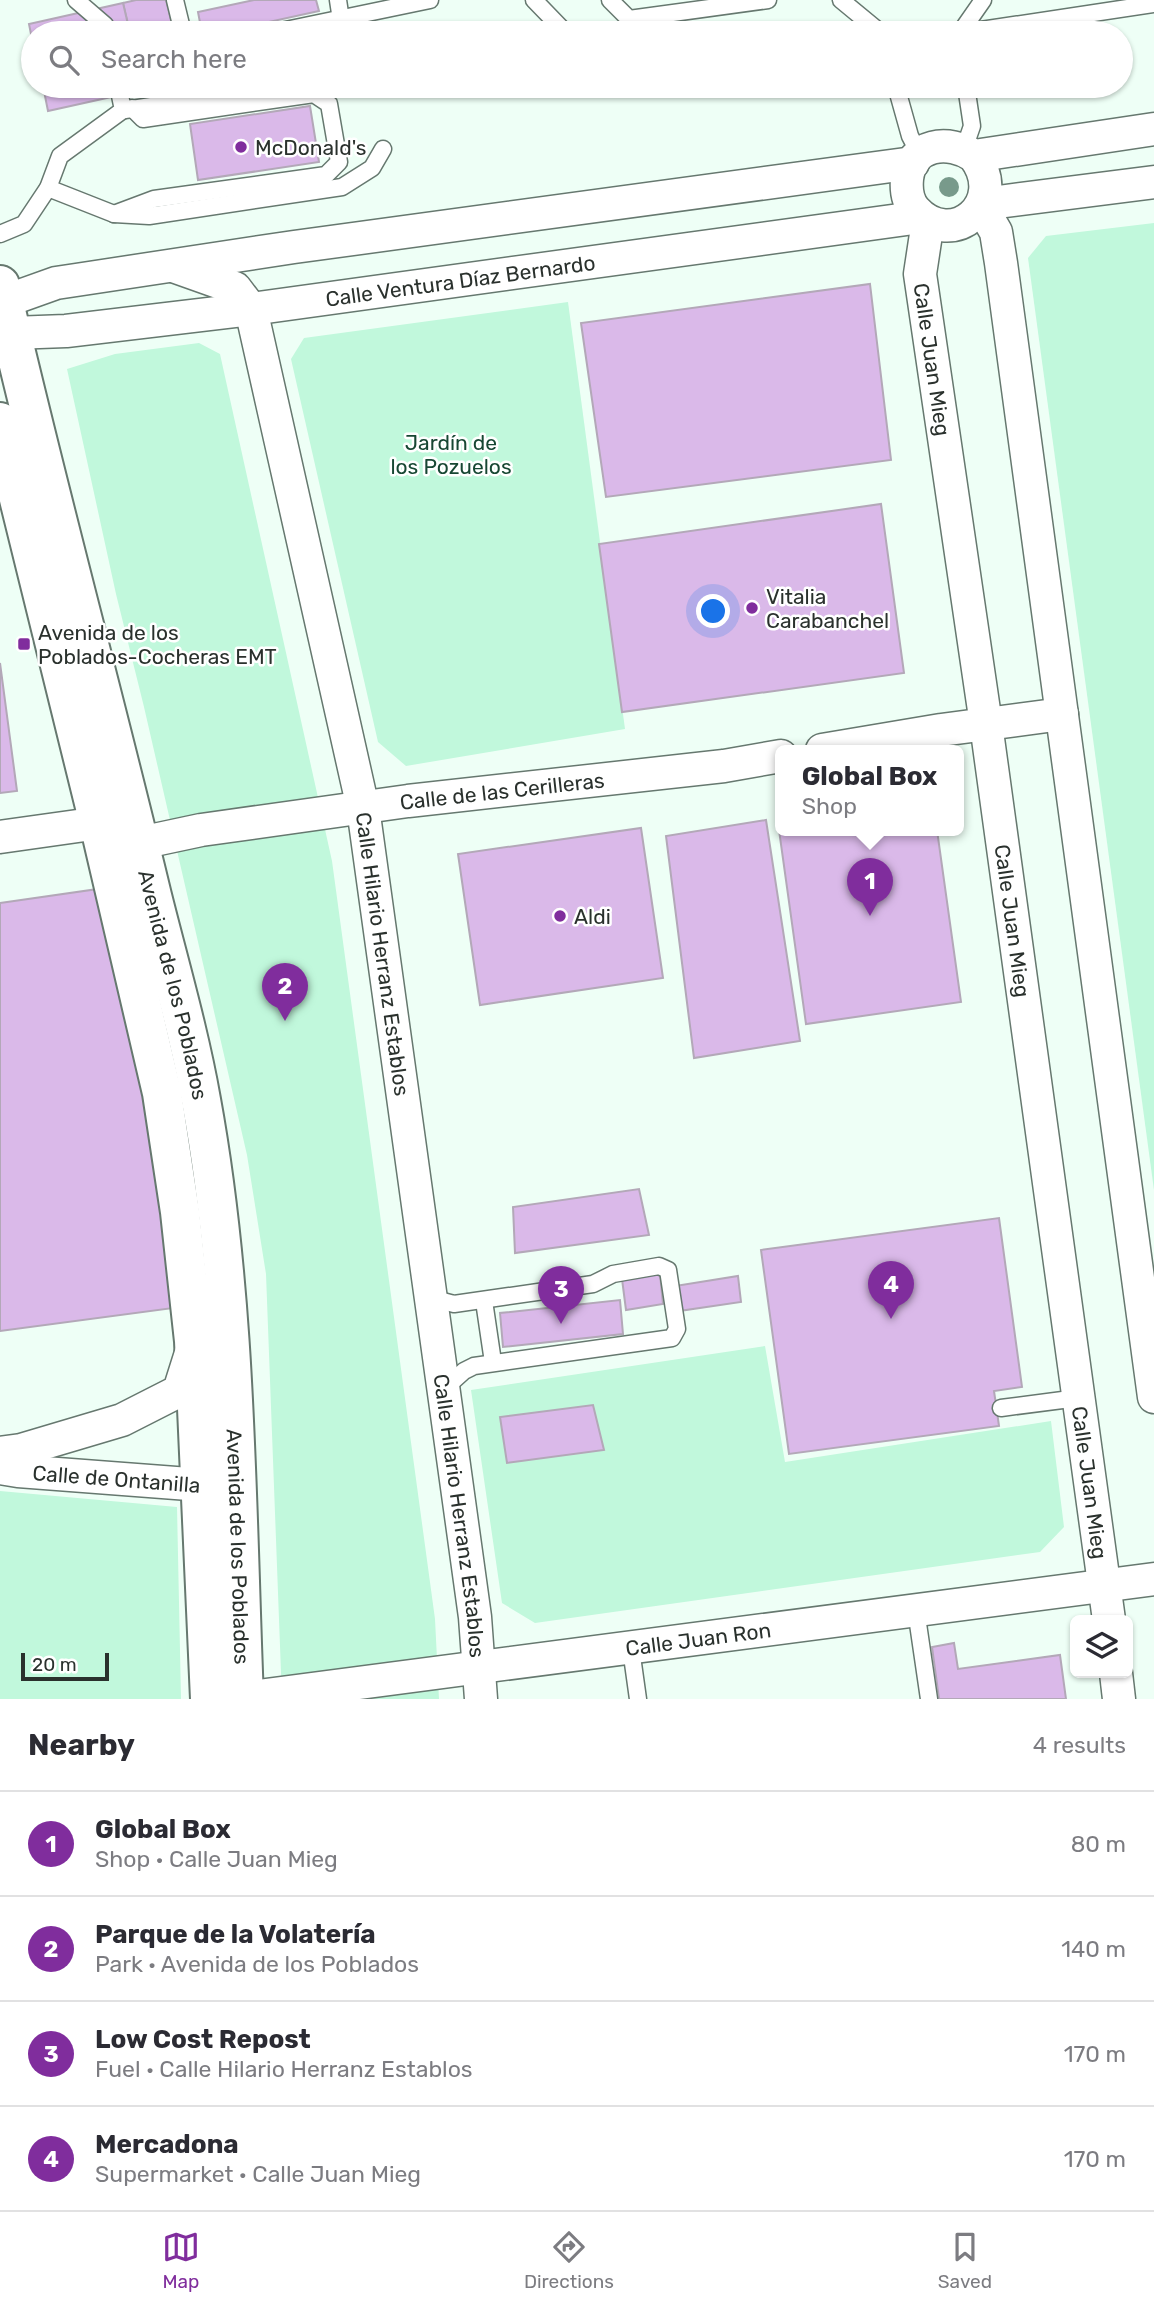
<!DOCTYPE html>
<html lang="en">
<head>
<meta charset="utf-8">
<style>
	:root { --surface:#fff; --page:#f2f2f3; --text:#2b2b33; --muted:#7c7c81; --line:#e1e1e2; --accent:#802d9d }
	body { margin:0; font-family:Rubik,sans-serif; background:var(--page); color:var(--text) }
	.controls { position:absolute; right:21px; bottom:21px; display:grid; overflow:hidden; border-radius:10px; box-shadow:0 2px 5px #0004 }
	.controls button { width:63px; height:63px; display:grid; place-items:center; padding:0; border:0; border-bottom:2px solid var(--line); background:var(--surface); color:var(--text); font:35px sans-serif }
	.scale { position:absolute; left:21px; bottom:18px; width:88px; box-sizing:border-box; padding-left:7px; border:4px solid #2a312d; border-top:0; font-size:19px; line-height:24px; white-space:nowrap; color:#2a312d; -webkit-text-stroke:5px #fff; paint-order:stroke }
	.you { position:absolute; left:714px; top:612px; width:24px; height:24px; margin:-18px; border:5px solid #fff; border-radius:50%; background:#1a73e8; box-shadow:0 0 0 10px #1a73e833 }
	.badge { display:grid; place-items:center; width:46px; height:46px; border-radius:50%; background:var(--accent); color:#fff; font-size:23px; font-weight:700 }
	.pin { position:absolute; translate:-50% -58px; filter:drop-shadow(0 2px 4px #0008) }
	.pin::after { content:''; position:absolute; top:37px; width:24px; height:21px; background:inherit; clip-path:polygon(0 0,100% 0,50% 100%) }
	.popup { position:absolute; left:775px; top:745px; width:189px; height:91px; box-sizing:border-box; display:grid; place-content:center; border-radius:10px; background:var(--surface); filter:drop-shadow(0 2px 5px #0005); font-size:23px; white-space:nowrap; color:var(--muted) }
	.popup b { font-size:26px; color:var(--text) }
	.popup::after { content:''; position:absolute; left:50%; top:100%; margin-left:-14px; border:14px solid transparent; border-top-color:var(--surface) }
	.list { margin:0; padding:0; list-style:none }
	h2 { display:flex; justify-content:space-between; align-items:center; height:91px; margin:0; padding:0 28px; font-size:30px }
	h2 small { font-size:23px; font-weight:400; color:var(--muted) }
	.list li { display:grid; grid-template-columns:46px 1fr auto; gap:21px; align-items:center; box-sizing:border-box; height:105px; padding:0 28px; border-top:2px solid var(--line) }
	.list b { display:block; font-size:26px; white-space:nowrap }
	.list p { margin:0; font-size:23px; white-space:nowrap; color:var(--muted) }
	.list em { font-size:23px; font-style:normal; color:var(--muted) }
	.icon { flex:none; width:38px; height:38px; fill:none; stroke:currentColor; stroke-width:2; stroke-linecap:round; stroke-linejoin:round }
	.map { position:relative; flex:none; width:1154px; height:1699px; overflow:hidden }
	.search { position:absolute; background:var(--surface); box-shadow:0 2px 5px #0004; left:21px; right:21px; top:21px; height:77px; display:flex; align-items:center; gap:18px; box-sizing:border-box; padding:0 24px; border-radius:38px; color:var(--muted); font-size:26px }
	.sheet { height:511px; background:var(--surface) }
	nav { display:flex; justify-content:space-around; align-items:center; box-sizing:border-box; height:98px; border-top:2px solid var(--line); background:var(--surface); font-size:19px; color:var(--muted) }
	nav a { display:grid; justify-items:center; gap:4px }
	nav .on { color:var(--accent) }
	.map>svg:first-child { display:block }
</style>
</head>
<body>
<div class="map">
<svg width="1154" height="1699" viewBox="0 0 1154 1699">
	<rect width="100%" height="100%" fill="#eefff6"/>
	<!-- green -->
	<g fill="#c1f8dc">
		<path d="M1154,223V1190L1028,258L1046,236Z"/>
		<path d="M568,302L625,729L406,766L378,742L291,359L304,338Z"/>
		<path d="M199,343L220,354L332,861L435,1619L439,1699H282L266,1274L247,1155L144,707L116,594L67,369L115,354Z"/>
		<path d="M765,1346L785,1462L1051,1421L1064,1527L1040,1552L535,1623L502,1603L471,1390Z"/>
		<path d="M0,1491L177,1507L181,1699H0Z"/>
	</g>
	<!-- building -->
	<g fill="#dab9e9" stroke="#b3a8b8" stroke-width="2">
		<path d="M136,0H166L174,33H130L123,3Z"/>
		<path d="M254,0H316L319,11L218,33H202L198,12Z"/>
		<path d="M123,3L130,33H33V44L29,24Z"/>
		<path d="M43,86H142L143,90L48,111Z"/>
		<path d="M310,106L319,162L198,180L190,124Z"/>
		<path d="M870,284L891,460L606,497L581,323Z"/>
		<path d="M881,504L904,673L622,712L599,544Z"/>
		<path d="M0,663L17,791L0,793Z"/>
		<path d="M766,820L800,1041L694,1058L666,836Z"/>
		<path d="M641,828L663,978L480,1005L458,854Z"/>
		<path d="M779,830H937L961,1002L806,1024Z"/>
		<path d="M105,888L181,1307L0,1331V903Z"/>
		<path d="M639,1189L649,1235L515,1253L513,1207Z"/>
		<path d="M999,1218L1022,1387L994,1391L999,1426L789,1454L761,1250Z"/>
		<path d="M660,1274L663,1304L626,1310L622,1279Z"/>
		<path d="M738,1276L741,1302L679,1311L675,1286Z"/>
		<path d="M620,1300L623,1334L503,1347L500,1313Z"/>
		<path d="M593,1405L604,1450L507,1463L500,1417Z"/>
		<path d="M954,1643L958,1669L1060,1655L1066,1699H939L932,1647Z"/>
	</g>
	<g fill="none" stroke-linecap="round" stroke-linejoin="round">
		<!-- lane casing -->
		<g stroke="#66786f" stroke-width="19">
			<g id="lane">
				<path d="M76,0L105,25L107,33"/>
				<path d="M175,0L183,33"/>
				<path d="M338,0L343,33"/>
				<path d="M534,0L566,33"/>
				<path d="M610,0L629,19L768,0"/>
				<path d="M841,0L881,33"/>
				<path d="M271,33L430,0"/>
				<path d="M960,33L983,0"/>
				<path d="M961,33L1154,4"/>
				<path d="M365,86L367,88"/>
				<path d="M896,86L910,136L920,155"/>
				<path d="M125,110L198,99L258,86"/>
				<path d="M964,149L972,126L966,86"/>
				<path d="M48,188L114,214L149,216L342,187L372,168L383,149"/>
				<path d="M114,214L154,199L326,175L339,162L329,104L314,94L143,119L132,108"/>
				<path d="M0,234L24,224L48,188L60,156L123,110L118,86"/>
				<path d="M431,1298L454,1304L593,1284L613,1274L659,1266L668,1270L677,1329L672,1338L474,1366L464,1371L444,1389"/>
				<path d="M484,1301L493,1362"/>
				<path d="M1001,1408L1078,1398"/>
				<path d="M916,1610L929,1699"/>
				<path d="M631,1649L638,1699"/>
			</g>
		</g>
		<!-- street casing -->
		<g stroke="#66786f" stroke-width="35">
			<g id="street">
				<path d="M974,156C1010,203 952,251 915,210C908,202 906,190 907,179C911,143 949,139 974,156L1154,129"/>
				<path d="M983,202H998L1154,182"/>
				<path d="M981,206L996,232L1001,263L1154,1397"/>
				<path id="s1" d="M928,221L920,274L986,724L1109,1620"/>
				<path id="s2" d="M173,266L235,288L251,309L363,808L475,1617L481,1699"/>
				<path d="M0,303L56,283L76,280L294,247L913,163"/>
				<path id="s3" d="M0,330L12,333L66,331L251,309L921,217"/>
				<path d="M822,750L941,730L1062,714"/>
				<path d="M0,837L99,823"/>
				<path id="s4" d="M140,843L201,830L408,801L724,766L781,756"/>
				<path d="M0,1453L21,1450L122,1420L179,1391L191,1353"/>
				<path id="s5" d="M0,1468L18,1471L202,1485L222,1484"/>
				<path d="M1116,1673L1119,1699"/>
				<path id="s6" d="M244,1698L1154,1579"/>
			</g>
		</g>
		<!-- primary casing -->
		<g stroke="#66786f" stroke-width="42">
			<g id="primary">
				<path id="s7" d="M0,285C47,489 103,692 152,896C169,964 189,1032 201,1100C237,1297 236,1499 244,1699"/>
				<path d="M0,422L99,823L162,1093L180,1212L194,1341L210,1699"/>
			</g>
		</g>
		<!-- lane -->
		<use href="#lane" stroke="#fff" stroke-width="16"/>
		<!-- street -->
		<use href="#street" stroke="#fff" stroke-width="32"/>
		<!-- primary -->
		<use href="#primary" stroke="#fff" stroke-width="38"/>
	</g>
	<!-- trees -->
	<circle fill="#789a8b" cx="949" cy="187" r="10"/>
	<!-- markers -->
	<g fill="#802d9d" stroke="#fff" stroke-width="2.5">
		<circle cx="241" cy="147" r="7"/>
		<circle cx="752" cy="608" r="7"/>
		<rect x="17" y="637" width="14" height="14" rx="3.5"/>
		<circle cx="560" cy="916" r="7"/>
	</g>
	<g text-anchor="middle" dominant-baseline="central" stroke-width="5" stroke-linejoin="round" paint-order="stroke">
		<!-- poi labels -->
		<g font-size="21" fill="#2a312d" stroke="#fff" text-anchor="start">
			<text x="255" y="147">McDonald's</text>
			<text x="766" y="596">Vitalia<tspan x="766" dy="24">Carabanchel</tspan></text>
			<text x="38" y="632">Avenida de los<tspan x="38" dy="24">Poblados-Cocheras EMT</tspan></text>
			<text x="574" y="916">Aldi</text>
		</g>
		<!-- street labels -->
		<g font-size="21" fill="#2a312d" stroke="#fff">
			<text stroke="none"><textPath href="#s3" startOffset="464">Calle Ventura Díaz Bernardo</textPath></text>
			<text stroke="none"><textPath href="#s1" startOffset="140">Calle Juan Mieg</textPath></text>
			<text stroke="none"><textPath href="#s4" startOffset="366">Calle de las Cerilleras</textPath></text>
			<text stroke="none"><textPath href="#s1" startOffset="707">Calle Juan Mieg</textPath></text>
			<text stroke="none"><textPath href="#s2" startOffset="751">Calle Hilario Herranz Establos</textPath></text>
			<text stroke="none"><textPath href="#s7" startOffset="721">Avenida de los Poblados</textPath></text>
			<text stroke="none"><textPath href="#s5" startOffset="117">Calle de Ontanilla</textPath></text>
			<text stroke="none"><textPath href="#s1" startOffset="1274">Calle Juan Mieg</textPath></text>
			<text stroke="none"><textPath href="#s2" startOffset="1318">Calle Hilario Herranz Establos</textPath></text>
			<text stroke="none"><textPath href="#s7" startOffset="1288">Avenida de los Poblados</textPath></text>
			<text stroke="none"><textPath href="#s6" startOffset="458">Calle Juan Ron</textPath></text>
		</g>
		<!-- park labels -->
		<g font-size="21" fill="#174733" stroke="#fff">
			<text x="451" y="442">Jardín de<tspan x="451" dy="24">los Pozuelos</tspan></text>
		</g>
	</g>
</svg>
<div class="controls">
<button><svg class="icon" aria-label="layers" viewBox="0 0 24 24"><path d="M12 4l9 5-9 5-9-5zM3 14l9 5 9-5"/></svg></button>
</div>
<div class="scale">20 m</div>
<div class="you"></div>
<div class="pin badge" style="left:870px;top:916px">1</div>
<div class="popup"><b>Global Box</b>Shop</div>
<div class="pin badge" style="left:285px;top:1021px">2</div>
<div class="pin badge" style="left:561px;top:1324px">3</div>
<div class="pin badge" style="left:891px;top:1319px">4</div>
<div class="search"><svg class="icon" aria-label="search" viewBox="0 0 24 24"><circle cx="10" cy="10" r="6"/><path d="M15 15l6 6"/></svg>Search here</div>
</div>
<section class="sheet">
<h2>Nearby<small>4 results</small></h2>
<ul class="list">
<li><span class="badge">1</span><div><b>Global Box</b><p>Shop · Calle Juan Mieg</p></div><em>80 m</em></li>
<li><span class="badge">2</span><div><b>Parque de la Volatería</b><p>Park · Avenida de los Poblados</p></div><em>140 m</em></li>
<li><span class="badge">3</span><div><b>Low Cost Repost</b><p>Fuel · Calle Hilario Herranz Establos</p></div><em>170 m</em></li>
<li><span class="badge">4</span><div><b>Mercadona</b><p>Supermarket · Calle Juan Mieg</p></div><em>170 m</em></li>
</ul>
</section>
<nav>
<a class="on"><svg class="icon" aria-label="map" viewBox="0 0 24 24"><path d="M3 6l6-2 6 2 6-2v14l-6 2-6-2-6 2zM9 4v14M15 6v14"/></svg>Map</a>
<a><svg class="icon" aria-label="directions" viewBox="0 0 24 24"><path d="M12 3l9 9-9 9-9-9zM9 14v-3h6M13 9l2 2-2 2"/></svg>Directions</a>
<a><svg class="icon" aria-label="saved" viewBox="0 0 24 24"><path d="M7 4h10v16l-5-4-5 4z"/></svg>Saved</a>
</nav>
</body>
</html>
